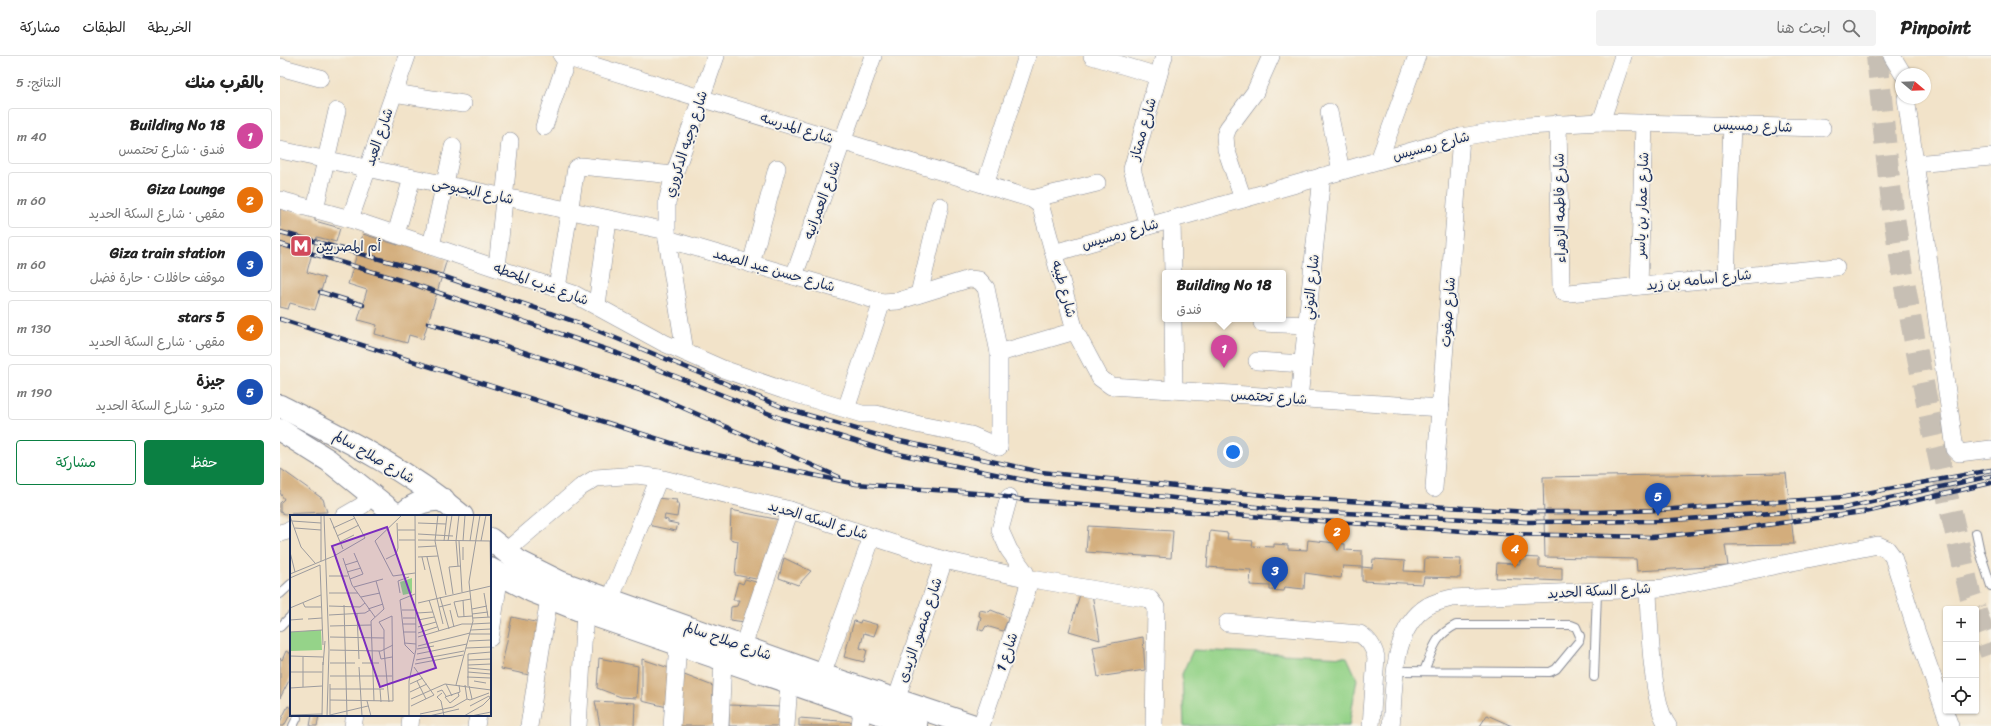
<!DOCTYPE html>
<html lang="ar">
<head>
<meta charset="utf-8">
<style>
	:root { --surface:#fff; --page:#f2f2f2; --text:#222; --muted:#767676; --line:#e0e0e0; --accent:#0b8043 }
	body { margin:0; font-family:Sriracha,"Playpen Sans Arabic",sans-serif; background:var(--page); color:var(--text); direction:rtl }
	.controls { position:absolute; right:12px; bottom:12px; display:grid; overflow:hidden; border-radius:4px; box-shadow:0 1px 3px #0004 }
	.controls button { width:36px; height:36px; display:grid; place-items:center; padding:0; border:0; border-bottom:1px solid var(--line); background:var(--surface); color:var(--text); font:20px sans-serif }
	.compass { position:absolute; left:1615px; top:12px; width:36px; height:36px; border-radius:50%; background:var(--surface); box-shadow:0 1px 3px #0004; rotate:109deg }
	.you { position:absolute; left:953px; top:396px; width:14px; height:14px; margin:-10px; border:3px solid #fff; border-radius:50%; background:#1a73e8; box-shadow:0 0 0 6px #1a73e833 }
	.badge { display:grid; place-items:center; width:26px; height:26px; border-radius:50%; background:var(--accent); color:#fff; font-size:13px; font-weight:700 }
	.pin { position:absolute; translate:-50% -33px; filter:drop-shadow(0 1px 2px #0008) }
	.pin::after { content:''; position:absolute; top:21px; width:14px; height:12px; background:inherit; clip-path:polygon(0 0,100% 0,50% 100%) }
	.popup { position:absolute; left:882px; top:214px; width:124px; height:52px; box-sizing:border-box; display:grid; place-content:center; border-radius:4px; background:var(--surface); filter:drop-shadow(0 1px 3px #0005); font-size:13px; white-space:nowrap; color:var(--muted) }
	.popup b { font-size:15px; color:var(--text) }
	.popup::after { content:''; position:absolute; left:50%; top:100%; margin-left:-8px; border:8px solid transparent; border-top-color:var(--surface) }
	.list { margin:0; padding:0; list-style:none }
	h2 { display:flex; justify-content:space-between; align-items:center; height:52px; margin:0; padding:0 16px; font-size:17px }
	h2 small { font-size:13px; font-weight:400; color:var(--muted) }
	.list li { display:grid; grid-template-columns:26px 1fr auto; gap:12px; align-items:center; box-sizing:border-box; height:56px; margin:0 8px 8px; padding:0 8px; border:1px solid var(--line); border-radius:4px }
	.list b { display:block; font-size:15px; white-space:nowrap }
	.list p { margin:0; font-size:13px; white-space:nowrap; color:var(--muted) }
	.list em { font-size:13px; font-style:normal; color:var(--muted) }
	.actions { display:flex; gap:8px; padding:12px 16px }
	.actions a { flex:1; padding:9px 0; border:1px solid var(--accent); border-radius:4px; text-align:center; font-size:14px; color:var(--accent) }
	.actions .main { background:var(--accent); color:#fff }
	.icon { flex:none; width:22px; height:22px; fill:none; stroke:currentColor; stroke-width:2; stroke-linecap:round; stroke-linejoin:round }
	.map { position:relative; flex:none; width:1711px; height:670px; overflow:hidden; direction:ltr }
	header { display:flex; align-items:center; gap:24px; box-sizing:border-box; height:56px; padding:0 20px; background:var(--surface); border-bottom:1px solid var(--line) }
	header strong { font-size:19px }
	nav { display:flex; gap:22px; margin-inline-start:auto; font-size:14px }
	.search { width:280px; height:36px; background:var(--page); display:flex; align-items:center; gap:10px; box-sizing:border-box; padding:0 14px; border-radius:4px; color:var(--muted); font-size:15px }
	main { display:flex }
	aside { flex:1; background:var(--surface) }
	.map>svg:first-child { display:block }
</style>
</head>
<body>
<header>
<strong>Pinpoint</strong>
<div class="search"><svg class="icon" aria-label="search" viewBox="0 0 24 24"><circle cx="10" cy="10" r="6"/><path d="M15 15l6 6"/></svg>ابحث هنا</div>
<nav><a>الخريطة</a><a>الطبقات</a><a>مشاركة</a></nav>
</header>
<main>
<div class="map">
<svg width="1711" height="670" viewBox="0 0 1711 670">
	<rect width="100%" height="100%" fill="#f7f3e8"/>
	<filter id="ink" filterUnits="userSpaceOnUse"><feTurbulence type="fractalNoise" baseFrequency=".025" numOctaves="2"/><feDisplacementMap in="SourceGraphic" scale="8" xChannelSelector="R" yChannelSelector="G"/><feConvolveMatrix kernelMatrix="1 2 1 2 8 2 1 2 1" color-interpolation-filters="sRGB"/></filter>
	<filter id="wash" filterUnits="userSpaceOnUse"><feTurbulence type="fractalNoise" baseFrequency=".012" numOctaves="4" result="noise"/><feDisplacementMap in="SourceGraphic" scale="16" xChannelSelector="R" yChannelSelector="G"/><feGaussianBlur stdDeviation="0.9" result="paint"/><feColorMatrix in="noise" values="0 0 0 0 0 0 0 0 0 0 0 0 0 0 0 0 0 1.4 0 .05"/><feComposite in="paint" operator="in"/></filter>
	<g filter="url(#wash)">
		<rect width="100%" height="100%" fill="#f2e3c9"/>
		<!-- green -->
		<path fill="#95d389" stroke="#588174" d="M913,594L1067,601L1077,623L1069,670H904L902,618Z"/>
		<g id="blocks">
			<!-- building -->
			<g fill="#d3ad7b">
				<path d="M0,151L35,162V165L60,172L56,186L37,181L35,186L27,216L45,222L35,254L10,247L8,253L0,251Z"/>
				<path d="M83,178L118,189L120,183L167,203L143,283L129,279L127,287L95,278L97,269L78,264L87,234L68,228Z"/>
				<path d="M1,413L43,443L47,456L5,458L0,456V447L4,443L0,437Z"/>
				<path d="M1506,417L1514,488L1445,489L1448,510L1357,515L1356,503L1265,501L1263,421Z"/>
				<path d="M376,442L397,444L396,447H399L397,461L385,459L384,463L388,464V466L398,468L396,475L372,470L370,467Z"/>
				<path d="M451,454L500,464L481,524L455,519L458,485L450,483Z"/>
				<path d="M808,470L893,475L891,502L806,496Z"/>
				<path d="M930,475L948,477L947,483L973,485L972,490L994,491V488L1008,489V493L1027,494L1028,484L1065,488V494L1082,495V511L1063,510L1061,522L1025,517L1024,533L1005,531L1004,535L990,534V530L970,529L971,514L927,511Z"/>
				<path d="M1240,501L1259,502V511L1282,512V525L1216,522L1217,507L1240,508Z"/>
				<path d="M504,502L531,515L518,529L499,522Z"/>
				<path d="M1145,502L1181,503L1180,522L1144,521L1143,528L1082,525V511L1092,512L1093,503L1125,505L1124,515L1144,516Z"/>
				<path d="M465,523L476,526L478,531L465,566L450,564L451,551L457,550L459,544H453L458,526L463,528Z"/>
				<path d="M801,535L812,538L820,584L789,575Z"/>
				<path d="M700,554L709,556L711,554L726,560L728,563L723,575L706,570L703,575L698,573L701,561L699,560Z"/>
				<path d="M232,561L264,568L254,620L221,613Z"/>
				<path d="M581,564L598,569L594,580L584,577L580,592L587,594L584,606L564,601L574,565L580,567Z"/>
				<path d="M863,581L865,614L818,621L813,591Z"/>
				<path d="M6,595L11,598V621L0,642V602L2,604Z"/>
				<path d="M319,602L358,610L356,642L341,641L317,632Z"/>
				<path d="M362,603L389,612L387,651L362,645Z"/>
				<path d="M399,617L433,630V657L438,670H394Z"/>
				<path d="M315,645L355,647L354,670H320Z"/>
				<path d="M449,649L501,651V670H449Z"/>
				<path d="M8,650L11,652V657L4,670H0V666Z"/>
				<path d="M32,659H39L37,670H30Z"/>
				<path d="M1207,659L1232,670H1200Z"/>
				<path d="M519,662L574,666L573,670H519Z"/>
			</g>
		</g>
	</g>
	<g filter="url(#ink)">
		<use href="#blocks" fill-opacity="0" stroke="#868994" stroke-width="1"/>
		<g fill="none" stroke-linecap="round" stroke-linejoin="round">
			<!-- primary-tunnel -->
			<g stroke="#c7bfb4" stroke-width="22" stroke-dasharray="22 11" stroke-linecap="butt">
				<path d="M1597,0C1603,58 1607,117 1616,174C1634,297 1662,418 1690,538L1695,553"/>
				<path d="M1696,556L1711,598"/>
			</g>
			<!-- service casing -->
			<g stroke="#868994" stroke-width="10">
				<g id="service">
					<path d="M1696,477L1700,496L1711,530"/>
					<path d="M0,538L11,528"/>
					<path d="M0,571L11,560"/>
					<path d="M1116,615L1270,616L1276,613L1299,585L1300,580L1296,571L1291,569H1176C1154,580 1153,594 1144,615"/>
					<path d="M1314,621L1317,536"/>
					<path d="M13,670L17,662"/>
				</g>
			</g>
			<!-- minor casing -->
			<g stroke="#868994" stroke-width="18">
				<g id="minor">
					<path d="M282,0L752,143L760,149L762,155L795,275L820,322L831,330L1161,352"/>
					<path d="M812,0L878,20"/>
					<path d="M1612,0L1623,18"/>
					<path d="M0,11L40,22"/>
					<path d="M114,37L183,48"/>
					<path d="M1626,42L1675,393L1679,397L1711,393"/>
					<path d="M1049,56L1061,115"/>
					<path d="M1321,66L1343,0"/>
					<path d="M1278,67L1281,232L1283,236L1289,237L1556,211"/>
					<path d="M264,71L288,0"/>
					<path d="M0,94L387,175"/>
					<path d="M1099,104L1137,0"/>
					<path d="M1635,108L1711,101"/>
					<path d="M705,129L747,0"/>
					<path d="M752,143L817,127"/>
					<path d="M963,143L946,93L945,80L948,72L975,36L991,0"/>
					<path d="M0,144L70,163L294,238L384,287L443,313L503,334L582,358H596L640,369L691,379L719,391"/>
					<path d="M35,153L57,55"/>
					<path d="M70,163L127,0"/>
					<path d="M892,163L893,217"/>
					<path d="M868,170L852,113L884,0"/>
					<path d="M116,178L132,122"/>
					<path d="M387,183L602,246L618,245L689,223L699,224L706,232L719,297V391"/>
					<path d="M151,190L173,91"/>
					<path d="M774,197L1181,81L1246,70L1321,66L1542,72"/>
					<path d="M471,208L497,112"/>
					<path d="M217,212L230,85"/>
					<path d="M514,220L593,0"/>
					<path d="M1446,222L1452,69"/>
					<path d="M1359,230L1364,67"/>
					<path d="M277,232L296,112L300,110L394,119"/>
					<path d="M639,238L660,150"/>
					<path d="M317,249L328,164"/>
					<path d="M893,263L894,334"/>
					<path d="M982,267L1027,269"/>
					<path d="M405,296L387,183V146L394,119L436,0"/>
					<path d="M719,297L795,275"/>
					<path d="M977,305L1023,308"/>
					<path d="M1019,343L1042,120"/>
					<path d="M566,353L602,246"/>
					<path d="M1154,432L1181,81"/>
					<path d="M64,460L83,449L90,438"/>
					<path d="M0,477L11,474"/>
					<path d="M225,496L301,431L316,422L357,419L379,422L510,454L664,504L746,522L870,543L876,551L874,670"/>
					<path d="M1368,534C1369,563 1371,648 1388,670"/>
					<path d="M330,544L379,422"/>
					<path d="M947,567L1080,578C1089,584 1093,590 1096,601L1091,670"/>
					<path d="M210,582L220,518"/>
					<path d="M463,590L510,454"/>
					<path d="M542,619L592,481"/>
					<path d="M616,644L664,504"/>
					<path d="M73,670L75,659"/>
					<path d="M130,670L131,659"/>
					<path d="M196,670L198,659"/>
					<path d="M249,670L269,542"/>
					<path d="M298,670L305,556"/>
					<path d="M392,670L398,589"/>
					<path d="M440,670L443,604"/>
					<path d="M506,670L509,628"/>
					<path d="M580,670L582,653"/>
					<path d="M701,670L746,538L748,530L745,516L729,494L720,474L729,441"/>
					<path d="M1111,670C1115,631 1110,573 1148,550C1155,546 1164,544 1172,542L1382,532L1598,489L1607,493L1613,501L1636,574L1670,670"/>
				</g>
			</g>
			<!-- trunk casing -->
			<g stroke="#868994" stroke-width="24">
				<g id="trunk">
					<path d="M0,350C63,382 128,414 182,460"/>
					<path d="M0,374L48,404L118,460"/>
					<path d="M121,460C133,447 147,443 164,444"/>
					<path d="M210,483L238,505L280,526L542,619L694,670"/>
					<path d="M210,513L252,535L305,556L636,670"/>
				</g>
			</g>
			<!-- service -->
			<use href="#service" stroke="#fff" stroke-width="8"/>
			<!-- minor -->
			<use href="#minor" stroke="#fff" stroke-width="17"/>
			<!-- trunk -->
			<use href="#trunk" stroke="#fff" stroke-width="22"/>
			<!-- rail casing -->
			<g stroke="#1b2f5e" stroke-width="4.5">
				<g id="rail">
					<path d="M0,176L162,220L299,267L507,353L611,383L761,416L1002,441L1249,456H1319L1379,454L1565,441L1711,414"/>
					<path d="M0,188L130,227L337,297L500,362L614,397L758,427L1004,454L1246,466L1378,465L1564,452L1711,420"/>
					<path d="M40,236L83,249"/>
					<path d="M0,263L413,394L576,428L708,438L744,444L1225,478L1372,481L1456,473L1590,455L1711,427"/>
					<path d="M148,267L201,282L372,338L559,421"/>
				</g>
			</g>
			<!-- rail -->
			<use href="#rail" stroke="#f7f3e8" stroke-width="3" stroke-dasharray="9" stroke-linecap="butt"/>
		</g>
	</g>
	<!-- icons -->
	<defs>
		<g id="metro-square" transform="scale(1.15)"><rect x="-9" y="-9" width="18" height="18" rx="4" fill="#d1495b" stroke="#f7f3e8"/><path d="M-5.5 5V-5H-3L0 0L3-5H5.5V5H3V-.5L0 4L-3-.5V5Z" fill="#fff"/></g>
	</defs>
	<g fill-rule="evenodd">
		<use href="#metro-square" x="21" y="190"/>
	</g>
	<g text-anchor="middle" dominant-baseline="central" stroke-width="3.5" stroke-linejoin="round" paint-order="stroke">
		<!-- street labels -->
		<g font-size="14" fill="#1b2f5e" stroke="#f7f3e8">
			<text transform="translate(1473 70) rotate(2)">شارع رمسيس</text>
			<text transform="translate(517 72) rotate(17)">شارع المدرسه</text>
			<text transform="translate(863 73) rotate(-74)">شارع ممتاز</text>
			<text transform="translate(99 81) rotate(-71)">شارع العبد</text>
			<text transform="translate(406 88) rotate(-72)">شارع وجيه الدكروري</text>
			<text transform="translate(1151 90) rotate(-15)">شارع رمسيس</text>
			<text transform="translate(193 135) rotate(12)">شارع البحبوحى</text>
			<text transform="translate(542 144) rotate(-70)">شارع العمرانيه</text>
			<text transform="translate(1362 149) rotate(-88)">شارع عمار بن ياسر</text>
			<text transform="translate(1280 152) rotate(-91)">شارع فاطمه الزهراء</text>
			<text transform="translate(840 178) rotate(-16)">شارع رمسيس</text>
			<text transform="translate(494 214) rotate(16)">شارع حسن عبد الصمد</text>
			<text transform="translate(1419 224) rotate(-6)">شارع اسامه بن زيد</text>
			<text transform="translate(261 228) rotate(20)">شارع غرب المحطه</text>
			<text transform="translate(1031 231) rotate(-84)">شارع التوني</text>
			<text transform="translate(784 233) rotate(75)">شارع طيبه</text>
			<text transform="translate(1168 256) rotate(-86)">شارع صفوت</text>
			<text transform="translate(989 341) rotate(4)">شارع تحتمس</text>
			<text transform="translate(94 401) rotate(30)">شارع صلاح سالم</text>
			<text transform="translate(538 464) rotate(17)">شارع السكه الحديد</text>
			<text transform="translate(1319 535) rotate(-3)">شارع السكة الحديد</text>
			<text transform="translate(640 574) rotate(-71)">شارع منصور الزيدى</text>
			<text transform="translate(448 585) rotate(19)">شارع صلاح سالم</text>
			<text transform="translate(727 596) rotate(-71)">شارع 1</text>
		</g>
		<!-- poi labels -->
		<g font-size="14" fill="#1b2f5e" stroke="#f7f3e8" text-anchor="start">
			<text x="36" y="190">أم المصريين</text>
		</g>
	</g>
	<!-- overview -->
	<g transform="translate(10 459)">
		<rect width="201" height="201" fill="#f2e3c9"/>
		<path d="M122,63V78L113,80L110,67ZM31,115L32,135L0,136V117Z" fill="#95d389"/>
		<path fill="none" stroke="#9c9b9e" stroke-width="1" d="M31,0V46M34,0L39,135L37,201M112,0L85,26L103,61L125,58M148,0L145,26L156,80M0,1L11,32L25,48M40,3L53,34M2,6L31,8M128,8L156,9M5,13L31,15M43,13L65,3M108,15H125M128,19L163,21M47,21L69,10M109,25H125M128,25L201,26M154,26L157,0M158,26L162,0M166,26L169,0M166,26L168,51M169,26L172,77M173,26L175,0M180,26L184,0M191,26L196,0M200,26L201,77M50,27L64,20M128,32L146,31M173,32V45M0,37L5,57M44,41L75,23L63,0M128,42L148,41M132,42L135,55M137,42L153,109M53,43L62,70L85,102M96,44L106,39L108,33L107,8M55,50L68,46M57,57L71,53M0,59L44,41M39,61H58M0,63L30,50L33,130M60,64L73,59L64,38M64,72L93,64M39,78H68M110,78L108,66L119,62M194,78L198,102M163,79L159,52L171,51M71,82L90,78M150,82L159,114M181,84L164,87L168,102L182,101M139,85L149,116M173,85L174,102M13,88L15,92H31M128,88L201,71M54,90L57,201M39,91L70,92L75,88M149,92L161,89M0,93L31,80M78,94L93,89M182,94L197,91M112,95H126M160,95L164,112M127,98L143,97M67,99L69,144M182,99L198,97M39,100L75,98L80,95M113,103H126M183,103L201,102M18,104L32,103M0,105L13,104M128,105L144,102M81,106L84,186M81,106L94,94L86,66M113,109H126M182,109L201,108M40,111L81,110M128,112L146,107M94,115L89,107L102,101M94,115V135M181,115L201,114M0,117L32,115M113,117H126M128,118L147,112M180,119H201M40,122L94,123M128,122L172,109H182M179,126L201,125M114,128L126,129M128,131L180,118M176,133L201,132M127,134L144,131M40,135L91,136L103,130M94,135L99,187M89,136L91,144L102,142M124,139L115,130L110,85L125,79M127,139L177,129M0,141L33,142M126,145L174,136M178,145L201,144M40,148H65M72,148H89M125,149L173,140M33,150L35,126M178,150L201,149M69,152L72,201M178,153L201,155M0,157H32M178,157L201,159M40,161H102M177,162L201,163M127,166L136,184M184,166L196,168M120,169L133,163M156,169L162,181M166,170L183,106L179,67L190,0M175,170L177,184M178,171V139L201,137M179,171L182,184M13,172V142M0,173L32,171M40,174H94M90,174L91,187M120,177L137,169M147,177L152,175L156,181M152,178L147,182L151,186L154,201M168,178L169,181L160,188L155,182L170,177L169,170M121,184L155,169L201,175M40,185L103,186L102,101M77,186L81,201M121,191L144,180L124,152M180,191L199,181L200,183M130,199L163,192L177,184L180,185L199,178M0,200L32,199M40,200L78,191M32,201L33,147M40,201V169M119,201V166L126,134L125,0M139,201L169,194M174,201L193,190L201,182M181,201L201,197"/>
		<path fill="#7b2cbf" fill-opacity="0.15" stroke="#7b2cbf" stroke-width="2" d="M97,12L146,153L90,172L42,31Z"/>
		<rect width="201" height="201" fill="none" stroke="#1b2f5e" stroke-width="2"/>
	</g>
</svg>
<div class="controls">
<button>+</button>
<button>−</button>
<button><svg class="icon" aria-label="locate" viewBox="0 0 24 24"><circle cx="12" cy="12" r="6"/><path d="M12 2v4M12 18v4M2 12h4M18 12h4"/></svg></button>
</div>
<svg class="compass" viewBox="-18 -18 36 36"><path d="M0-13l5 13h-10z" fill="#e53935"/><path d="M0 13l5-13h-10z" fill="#767676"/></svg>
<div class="you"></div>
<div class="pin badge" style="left:944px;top:312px;background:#d1479c">1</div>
<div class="popup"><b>Building No 18</b>فندق</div>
<div class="pin badge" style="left:1057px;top:495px;background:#e8710a">2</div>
<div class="pin badge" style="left:995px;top:534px;background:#1a4fb4">3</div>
<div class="pin badge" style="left:1235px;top:512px;background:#e8710a">4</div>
<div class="pin badge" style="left:1378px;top:460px;background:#1a4fb4">5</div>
</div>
<aside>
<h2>بالقرب منك<small>النتائج: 5</small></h2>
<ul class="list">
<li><span class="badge" style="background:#d1479c">1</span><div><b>Building No 18</b><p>فندق · شارع تحتمس</p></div><em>40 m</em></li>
<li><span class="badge" style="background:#e8710a">2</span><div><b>Giza Lounge</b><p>مقهى · شارع السكة الحديد</p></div><em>60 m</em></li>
<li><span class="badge" style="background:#1a4fb4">3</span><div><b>Giza train station</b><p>موقف حافلات · حارة فضل</p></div><em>60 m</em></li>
<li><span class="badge" style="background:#e8710a">4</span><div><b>5 stars</b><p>مقهى · شارع السكة الحديد</p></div><em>130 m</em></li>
<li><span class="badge" style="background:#1a4fb4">5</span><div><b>جيزة</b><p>مترو · شارع السكة الحديد</p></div><em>190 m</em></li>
</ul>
<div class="actions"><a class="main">حفظ</a><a>مشاركة</a></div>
</aside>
</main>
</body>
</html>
